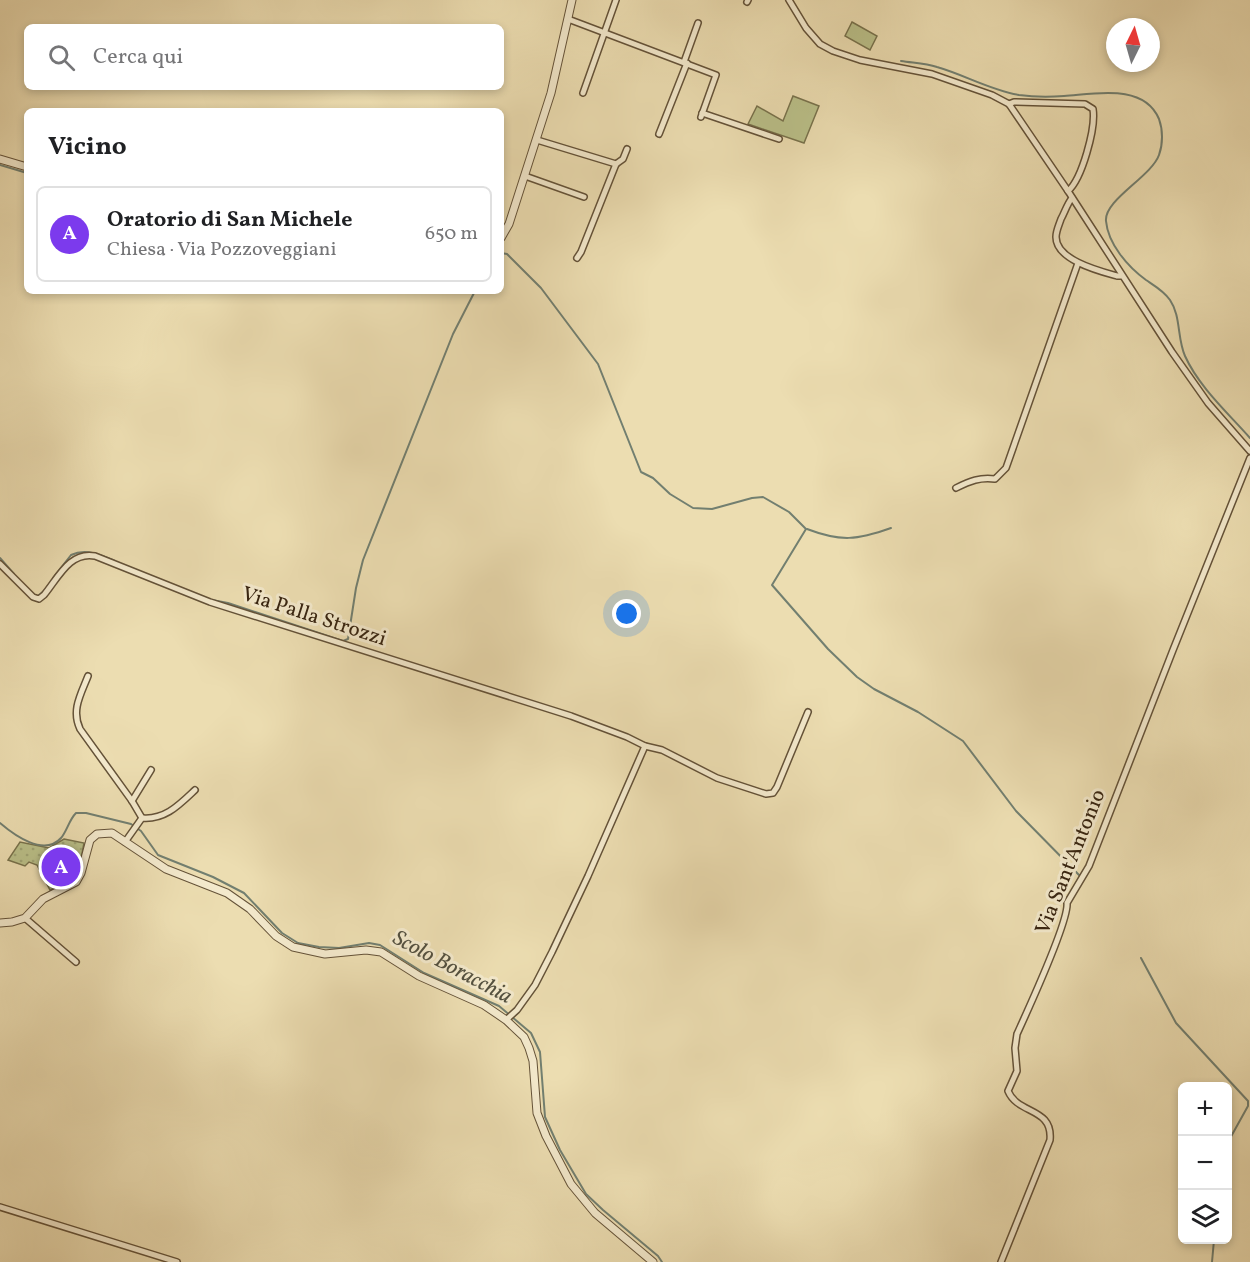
<!DOCTYPE html>
<html lang="it">
<head>
<meta charset="utf-8">
<style>
	:root { --surface:#fff; --page:#f2f2f2; --text:#202124; --muted:#757577; --line:#e0e0e0; --accent:#7c3aed }
	body { margin:0; font-family:Vollkorn,serif; background:var(--page); color:var(--text) }
	.controls { position:absolute; right:18px; bottom:18px; display:grid; overflow:hidden; border-radius:9px; box-shadow:0 3px 9px #0003 }
	.controls button { width:54px; height:54px; display:grid; place-items:center; padding:0; border:0; border-bottom:2px solid var(--line); background:var(--surface); color:var(--text); font:30px sans-serif }
	.compass { position:absolute; left:1106px; top:18px; width:54px; height:54px; border-radius:50%; background:var(--surface); box-shadow:0 3px 9px #0003; rotate:5deg }
	.you { position:absolute; left:627px; top:614px; width:21px; height:21px; margin:-15px; border:4px solid #fff; border-radius:50%; background:#1a73e8; box-shadow:0 0 0 9px #1a73e833 }
	.badge { display:grid; place-items:center; width:39px; height:39px; border-radius:50%; background:var(--accent); color:#fff; font-size:20px; font-weight:700 }
	.pin { position:absolute; translate:-50% -50%; border:3px solid #fff; box-shadow:0 2px 6px #0006 }
	.list { margin:0; padding:0; list-style:none }
	h2 { display:flex; justify-content:space-between; align-items:center; height:78px; margin:0; padding:0 24px; font-size:26px }
	h2 small { font-size:20px; font-weight:400; color:var(--muted) }
	.list li { display:grid; grid-template-columns:39px 1fr auto; gap:18px; align-items:center; box-sizing:border-box; height:96px; margin:0 12px 12px; padding:0 12px; border:2px solid var(--line); border-radius:9px }
	.list b { display:block; font-size:22px; white-space:nowrap }
	.list p { margin:0; font-size:20px; white-space:nowrap; color:var(--muted) }
	.list em { font-size:20px; font-style:normal; color:var(--muted) }
	.icon { flex:none; width:33px; height:33px; fill:none; stroke:currentColor; stroke-width:2; stroke-linecap:round; stroke-linejoin:round }
	.map { position:relative; flex:none; width:1250px; height:1262px; overflow:hidden }
	.search { position:absolute; background:var(--surface); box-shadow:0 3px 9px #0003; left:24px; top:24px; width:480px; height:66px; display:flex; align-items:center; gap:15px; box-sizing:border-box; padding:0 21px; border-radius:9px; color:var(--muted); font-size:22px }
	.panel { position:absolute; background:var(--surface); box-shadow:0 3px 9px #0003; left:24px; top:108px; width:480px; height:186px; border-radius:9px }
	.map>svg:first-child { display:block }
</style>
</head>
<body>
<div class="map">
<svg width="1250" height="1262" viewBox="0 0 1250 1262">
	<defs>
		<pattern id="park-dots" width="8" height="8" patternUnits="userSpaceOnUse" patternTransform="scale(1.5)"><rect width="8" height="8" fill="#bac089"/><path d="M2 2h.1M6 6h.1" fill="none" stroke="#a0a575" stroke-width="1.8" stroke-linecap="round"/></pattern>
	</defs>
	<rect width="100%" height="100%" fill="#ecddb1"/>
	<filter id="stains"><feTurbulence type="fractalNoise" baseFrequency=".00333" numOctaves="4"/><feColorMatrix values="0 0 0 0 .2 0 0 0 0 .09 0 0 0 0 .02 0 0 0 .5 -.17"/></filter>
	<radialGradient id="worn" r=".72"><stop offset=".6" stop-color="#630" stop-opacity="0"/><stop offset="1" stop-color="#630" stop-opacity=".3"/></radialGradient>
	<!-- park -->
	<path fill="url(#park-dots)" stroke="#78724c" stroke-width="1.5" d="M64,839L84,843C78,874 80,878 50,890L37,865L29,862L25,866L8,860L20,842L49,848Z"/>
	<!-- garden -->
	<g fill="#bac089" stroke="#78724c" stroke-width="1.5">
		<path d="M852,22L877,36L870,50L845,36Z"/>
		<path d="M793,96L819,106L804,143L748,124L757,106L783,121Z"/>
	</g>
	<g fill="none" stroke-linecap="round" stroke-linejoin="round">
		<!-- stream -->
		<g stroke="#727f70" stroke-width="2">
			<path d="M901,61C913,63 925,63 937,67C965,75 990,90 1019,95C1034,97 1049,97 1064,96C1095,94 1144,83 1159,119C1163,130 1163,144 1159,155C1151,177 1104,200 1106,221C1108,244 1128,267 1146,280C1155,286 1164,291 1170,300C1181,316 1177,338 1185,356C1199,387 1228,413 1250,438"/>
			<path d="M0,165L27,173"/>
			<path d="M501,253L507,254L541,288L598,364L641,472L653,478L670,494L693,508L712,509L752,498L763,497L789,512L806,529L772,585L828,649L857,677L874,689L918,712L963,741L1016,811L1080,876"/>
			<path d="M807,529C841,542 857,540 891,528"/>
			<path d="M0,558L14,574"/>
			<path d="M53,578L71,555C86,548 101,555 115,561"/>
			<path d="M34,596H38L45,590"/>
			<path d="M212,600L228,603L343,641L348,639L356,588L363,560L453,334L475,291"/>
			<path d="M0,823C14,835 44,857 61,838C67,831 69,820 76,813H86L131,824L141,831L158,855L213,877L244,893L282,933L298,943L319,947L339,948L369,943L380,945L424,973L499,1006L531,1033L540,1052L545,1117L560,1150L586,1194L603,1210L658,1256L662,1262"/>
			<path d="M1141,958L1176,1023L1248,1101V1106L1228,1142"/>
			<path d="M1212,1262L1214,1240"/>
		</g>
		<!-- minor casing -->
		<g stroke="#645238" stroke-width="8">
			<g id="minor">
				<path d="M789,0L806,28L820,44L833,51L860,60L932,74L992,95L1009,104L1068,191L1172,352L1208,403L1250,451"/>
				<path d="M747,2L748,0"/>
				<path d="M568,19L716,75L701,117"/>
				<path d="M684,62L698,23"/>
				<path d="M583,93L616,0"/>
				<path d="M1009,104L1014,102L1085,104L1093,109C1096,128 1082,179 1068,191"/>
				<path d="M702,113L779,139"/>
				<path d="M659,134L687,63"/>
				<path d="M537,140L616,164"/>
				<path d="M616,164L623,159L627,149"/>
				<path d="M525,176L584,197"/>
				<path d="M1072,198C1067,204 1065,212 1061,219C1059,225 1056,231 1056,237C1056,260 1099,271 1117,276H1121"/>
				<path d="M577,258L581,252L616,164"/>
				<path d="M956,488C970,481 980,477 995,479L1006,468L1078,263"/>
				<path d="M0,564L33,597L39,599L44,595C58,578 70,551 95,556L210,602L571,716L627,737L645,746L662,750L717,778L766,794L773,793L777,787L808,712"/>
				<path d="M88,676C81,694 71,710 80,729L132,801L142,818"/>
				<path d="M132,801L151,770"/>
				<path d="M125,842L142,818C165,820 179,805 195,790"/>
				<path d="M25,918L76,962"/>
				<path d="M506,1020L517,1010L535,985L552,952L588,876L645,746"/>
				<path d="M0,1207L177,1262"/>
				<path d="M1001,1262L1050,1140C1053,1107 1018,1115 1008,1091L1017,1071L1015,1048L1017,1034C1027,1012 1069,921 1067,903L1089,866L1173,650L1250,458"/>
			</g>
		</g>
		<!-- tertiary casing -->
		<g stroke="#645238" stroke-width="9">
			<g id="tertiary">
				<path d="M0,159L27,167"/>
				<path d="M501,238L509,224L551,93L572,0"/>
				<path d="M0,923L12,922L25,918L43,899L76,882L81,873L90,840L97,834L112,833L166,869L227,893L250,909L276,936L293,947L325,954L366,950L381,952L419,976L484,1005L506,1020L524,1037L529,1048L533,1061L537,1113L546,1136L571,1184L595,1213L653,1262"/>
			</g>
		</g>
		<!-- minor -->
		<use href="#minor" stroke="#f3e9cc" stroke-width="5"/>
		<!-- tertiary -->
		<use href="#tertiary" stroke="#f3e9cc" stroke-width="7"/>
	</g>
	<g text-anchor="middle" dominant-baseline="central" stroke-width="6" stroke-linejoin="round" paint-order="stroke">
		<!-- street labels -->
		<g font-size="21" fill="#372410" stroke="#f3e9cc">
			<text transform="translate(314 617) rotate(18)">Via Palla Strozzi</text>
			<text transform="translate(1071 862) rotate(-68)">Via Sant'Antonio</text>
		</g>
		<!-- water labels -->
		<g font-size="22" font-style="italic" fill="#545140" stroke="#f3e9cc">
			<text transform="translate(452 968) rotate(28)">Scolo Boracchia</text>
		</g>
	</g>
	<rect width="100%" height="100%" filter="url(#stains)"/>
	<rect width="100%" height="100%" fill="url(#worn)"/>
</svg>
<div class="controls">
<button>+</button>
<button>−</button>
<button><svg class="icon" aria-label="layers" viewBox="0 0 24 24"><path d="M12 4l9 5-9 5-9-5zM3 14l9 5 9-5"/></svg></button>
</div>
<svg class="compass" viewBox="-18 -18 36 36"><path d="M0-13l5 13h-10z" fill="#e53935"/><path d="M0 13l5-13h-10z" fill="#757577"/></svg>
<div class="you"></div>
<div class="pin badge" style="left:61px;top:867px">A</div>
<div class="search"><svg class="icon" aria-label="search" viewBox="0 0 24 24"><circle cx="10" cy="10" r="6"/><path d="M15 15l6 6"/></svg>Cerca qui</div>
<section class="panel">
<h2>Vicino<small></small></h2>
<ul class="list">
<li><span class="badge">A</span><div><b>Oratorio di San Michele</b><p>Chiesa · Via Pozzoveggiani</p></div><em>650 m</em></li>
</ul>
</section>
</div>
</body>
</html>
